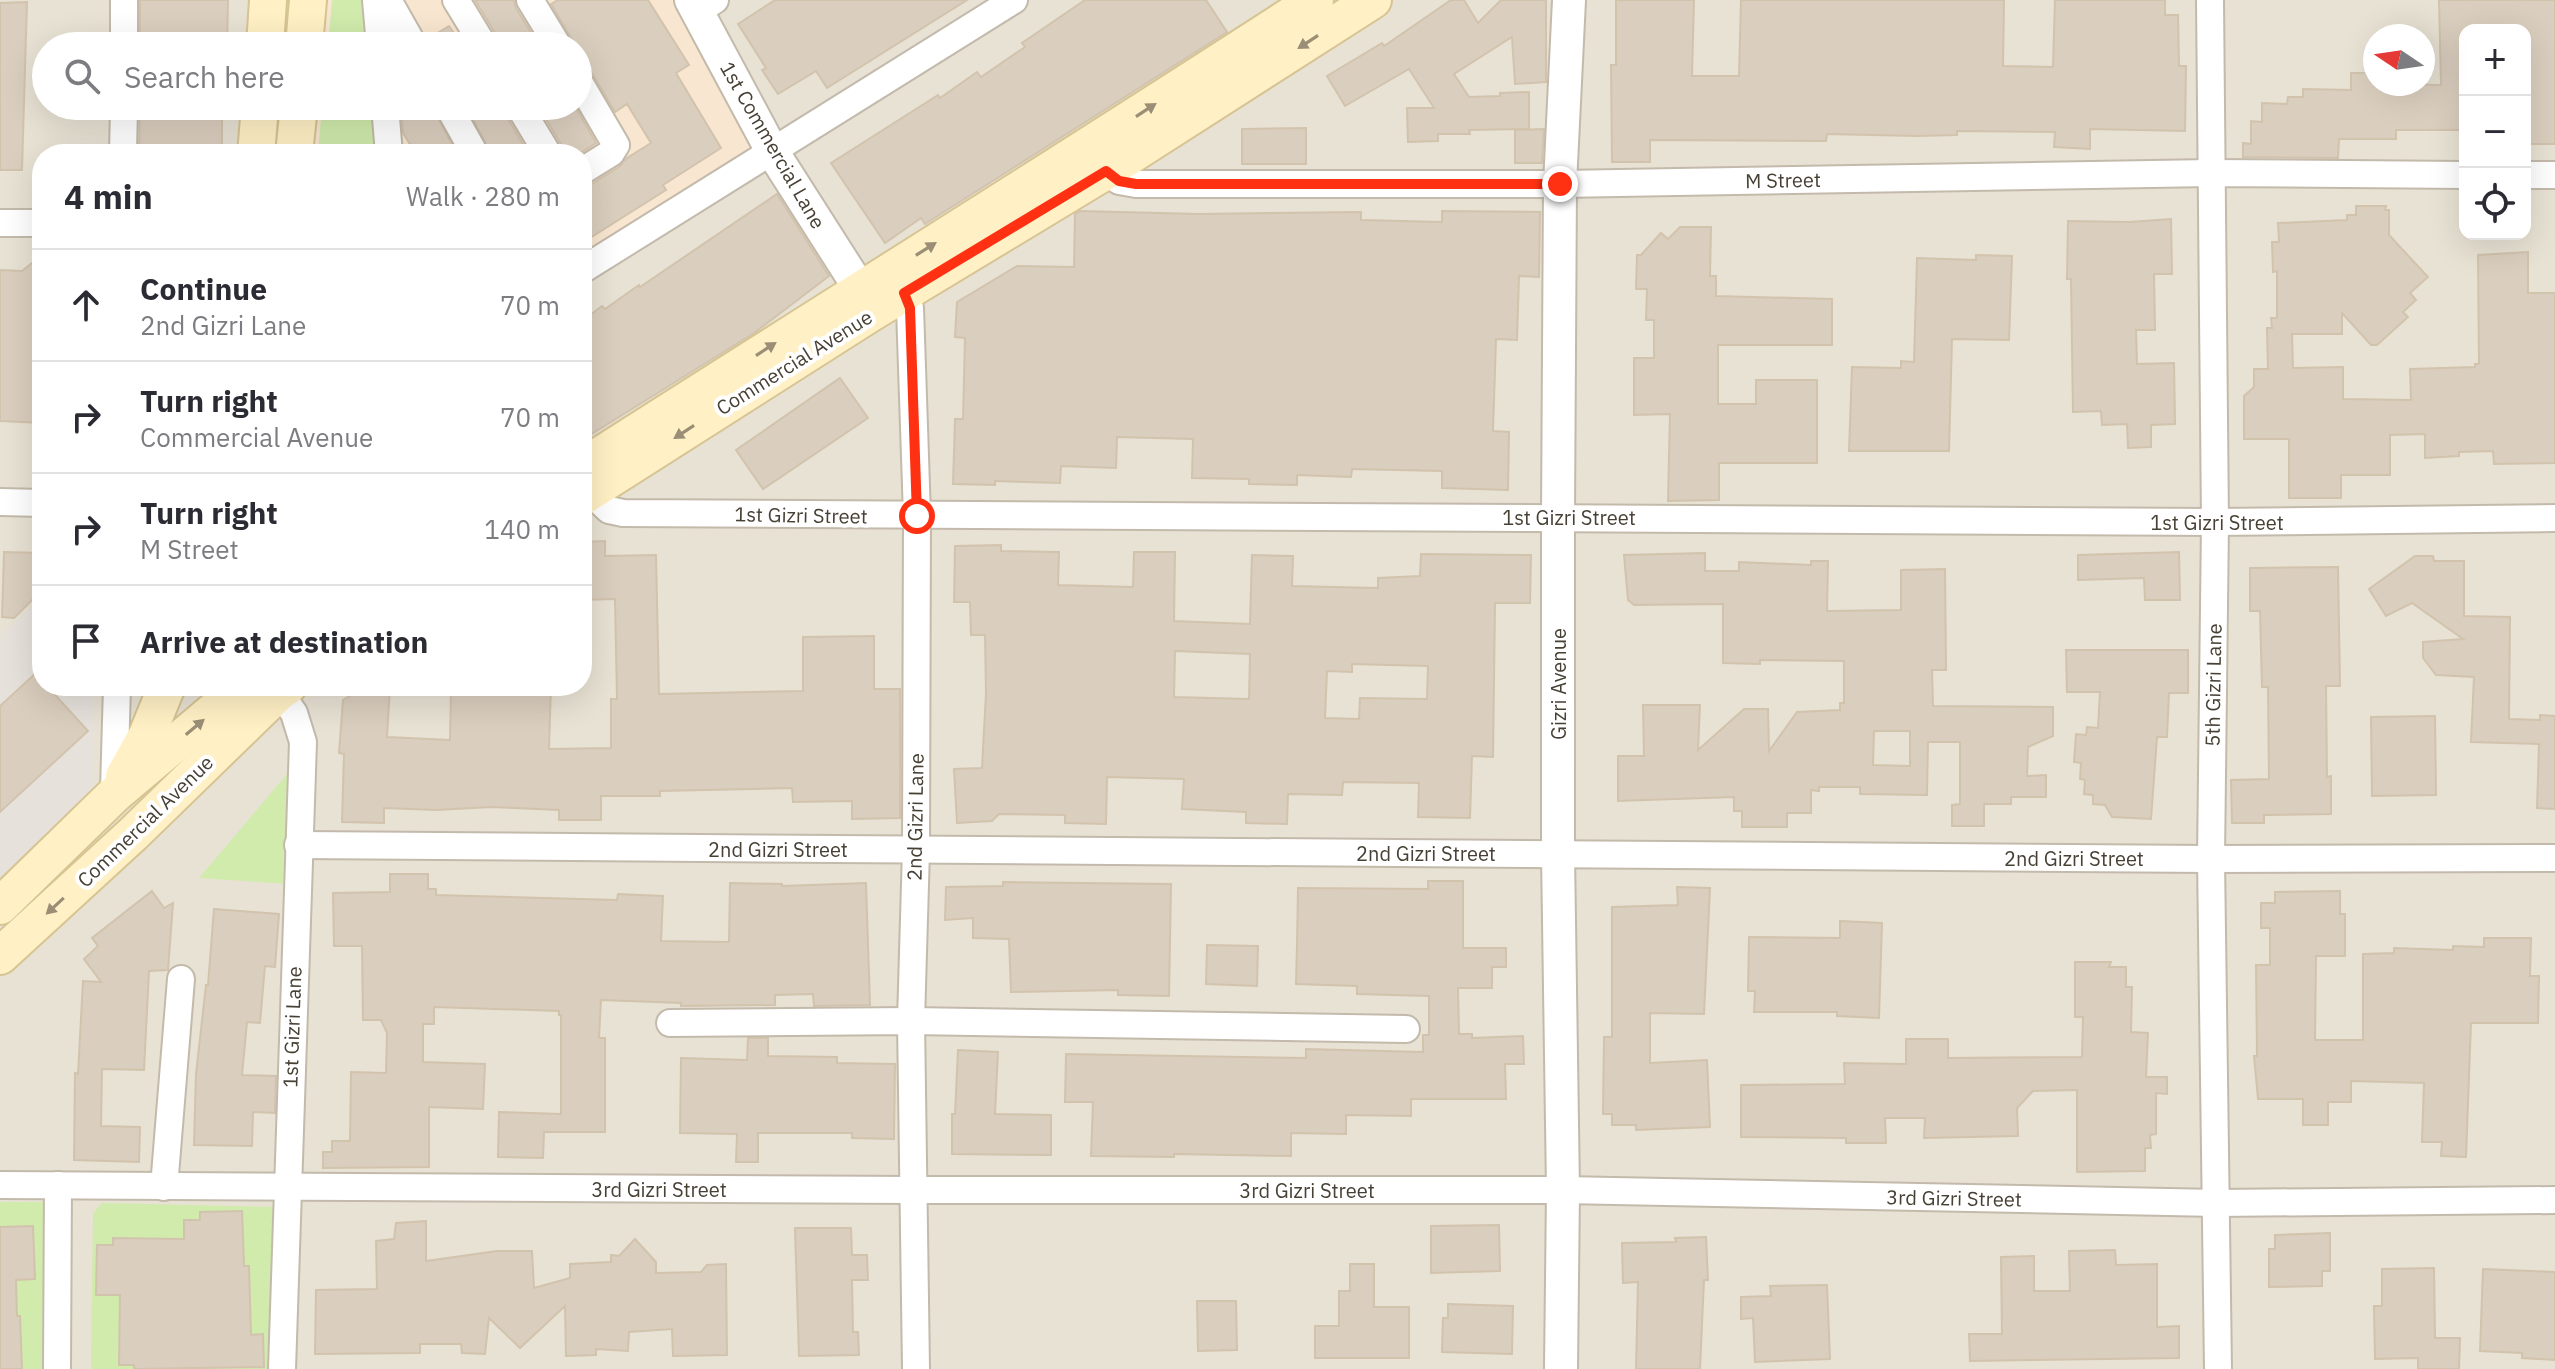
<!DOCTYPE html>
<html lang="en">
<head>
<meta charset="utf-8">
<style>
	:root { --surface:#fff; --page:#f2f2f3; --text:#2b2b33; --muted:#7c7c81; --line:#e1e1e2 }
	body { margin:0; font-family:"IBM Plex Sans",sans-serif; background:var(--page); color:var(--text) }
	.controls { position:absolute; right:24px; top:24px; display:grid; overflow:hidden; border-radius:16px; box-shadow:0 8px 32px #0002 }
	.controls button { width:72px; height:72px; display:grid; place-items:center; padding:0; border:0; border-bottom:2px solid var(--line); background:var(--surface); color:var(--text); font:40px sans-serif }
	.compass { position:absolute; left:2363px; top:24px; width:72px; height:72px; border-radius:50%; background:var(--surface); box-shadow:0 8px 32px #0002; rotate:283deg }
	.stop { position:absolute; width:24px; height:24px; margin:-18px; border:6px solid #ff3112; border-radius:50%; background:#fff }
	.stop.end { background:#ff3112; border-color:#fff; box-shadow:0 2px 8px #0008 }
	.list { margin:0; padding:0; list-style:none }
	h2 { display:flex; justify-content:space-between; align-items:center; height:104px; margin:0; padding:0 32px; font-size:34px }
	h2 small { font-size:26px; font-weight:400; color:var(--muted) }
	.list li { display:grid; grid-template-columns:52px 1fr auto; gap:24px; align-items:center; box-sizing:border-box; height:112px; padding:0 32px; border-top:2px solid var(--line) }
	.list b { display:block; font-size:30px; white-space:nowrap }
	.list p { margin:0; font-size:26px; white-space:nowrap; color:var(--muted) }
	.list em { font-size:26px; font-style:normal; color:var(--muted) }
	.icon { flex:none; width:44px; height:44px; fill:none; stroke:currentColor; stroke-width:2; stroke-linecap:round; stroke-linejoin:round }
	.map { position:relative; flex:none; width:2555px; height:1369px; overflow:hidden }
	.search { position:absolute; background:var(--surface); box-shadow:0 8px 32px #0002; left:32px; top:32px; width:560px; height:88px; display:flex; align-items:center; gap:20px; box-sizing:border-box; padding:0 28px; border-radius:44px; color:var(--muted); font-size:30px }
	.panel { position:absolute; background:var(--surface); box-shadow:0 8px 32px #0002; left:32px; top:144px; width:560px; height:552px; border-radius:32px }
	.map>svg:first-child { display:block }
</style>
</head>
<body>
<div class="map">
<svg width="2555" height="1369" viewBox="0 0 2555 1369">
	<rect width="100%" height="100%" fill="#f4f0e6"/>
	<!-- residential -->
	<path fill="#e8e2d4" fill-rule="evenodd" d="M0,0H2555V1369H0ZM2465,30H2525V234H2465ZM2375,36H2423V84H2375ZM46,46H578V106H46ZM42,154H582V686H42Z"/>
	<!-- commercial -->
	<path fill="#f8e6d0" d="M323,0H673L766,154L582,263V154H310L314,106H578V46H319Z"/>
	<!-- industrial -->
	<path fill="#e6e1db" d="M32,607H42V686H94V810L0,894V636Z"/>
	<!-- green -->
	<g fill="#d0ebac">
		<path d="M332,0H367L371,46H328Z"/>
		<path d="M322,106H376L380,154H318Z"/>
		<path d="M293,767L289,884L199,878Z"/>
		<path d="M0,1202H43L51,1209V1369H0Z"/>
		<path d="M102,1203L274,1207L278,1219L277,1369H91L93,1213Z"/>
	</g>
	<!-- building -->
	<g fill="#dacebe" stroke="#d2c3ad" stroke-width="2" fill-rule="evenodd">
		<path d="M140,0H228L227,46H140Z"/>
		<path d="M475,0H514L516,8L539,46H503Z"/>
		<path d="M558,0H648L689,65L676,73L721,148L663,185L666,190L582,243V187L590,185L619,167L627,158L651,143L627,104L615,112L551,4Z"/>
		<path d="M775,0H967L827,88L816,71L778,94L762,70L766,68L738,24Z"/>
		<path d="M1085,0H1206L1227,32L925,224L921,218L885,243L831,163L938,95L940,98L977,72L981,77L1025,47L1022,43Z"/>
		<path d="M1451,0H1464L1478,23L1501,0H1546V82L1515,84L1512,37L1454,74L1469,97L1500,96V93L1529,92V129L1469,130L1470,134H1438V141L1408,142L1407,108H1434L1409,69L1345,106L1327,76L1382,43L1384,46Z"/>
		<path d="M1616,0H1694L1692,76H1739L1741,0H2004L2003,66L2053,67L2055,0H2165V15H2178L2179,66H2186L2185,131L2090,129V149L2054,147L2055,132L1957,131V135L1917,136L1827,134L1826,141L1650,140V162H1612L1611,65H1616Z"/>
		<path d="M2439,0H2555V144H2525V30H2465L2464,130H2396V139H2339L2338,158L2243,157V143L2251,144V121L2262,122V103L2287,104L2288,97H2303V89L2351,90V73H2375V84L2441,85Z"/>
		<path d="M27,2L22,170H0V3Z"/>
		<path d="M449,26L463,46H430L428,39Z"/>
		<path d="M140,106H222V154H139Z"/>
		<path d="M401,106H432L457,154H416L403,133Z"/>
		<path d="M466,106H503L505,114L529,154H491Z"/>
		<path d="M538,106H575L596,143L579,154H564L562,146Z"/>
		<path d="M1306,128V164H1242V129Z"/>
		<path d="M1544,129L1542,163H1515V130Z"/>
		<path d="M777,194L829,276L754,333L582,440V321L602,306L605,309L639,285L640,287Z"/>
		<path d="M2356,206H2386L2385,210H2389V235L2428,277L2410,293L2416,300L2403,312L2408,317L2377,345H2371L2342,313V334H2292L2293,368L2343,367V399L2411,400L2410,369L2475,367V364H2479L2478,255L2528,252V293H2555V463L2494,464L2493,451L2459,452V456L2425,458V434L2390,435V475H2341V498H2289V439H2244V396L2254,387V369H2268L2267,328H2272L2271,318H2277V271L2273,272L2272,242H2279L2278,223L2347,220V215H2356Z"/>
		<path d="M1080,211L1199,214L1361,212V220L1442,222V211L1540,212L1539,277L1519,276L1517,340L1496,339L1493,431L1509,432L1508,490L1442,488V471L1352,469L1351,477L1297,475V485L1249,484V479L1192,478L1193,439L1117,437L1116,468L1061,466L1060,483L995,481V485L953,484L955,419H963L965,338L955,337L957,302L1017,266L1074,267L1075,214Z"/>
		<path d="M2171,219L2172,274H2154L2155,330H2136L2137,364L2174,363L2175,424L2151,425V447L2128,448L2127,424L2102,425L2101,411L2073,412L2071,279H2067L2068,221L2129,222Z"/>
		<path d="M1680,227H1711L1710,276H1716V296L1832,299V345H1718V404H1756V380H1817V463H1719V500L1668,501L1670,414L1634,415V358H1654V320H1646L1647,289H1636L1637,255H1641L1661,233L1668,239Z"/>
		<path d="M42,255V423L0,421V270L22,271Z"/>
		<path d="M1976,255L2012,256L2009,340L1952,339L1949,451H1849L1852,367L1901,368V361L1914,362L1917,258L1976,260Z"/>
		<path d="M840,378L868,418L763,489L736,450Z"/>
		<path d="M605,541V556L656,555L659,694L803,691V637L874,636V689H900V818L852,819V801L793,802L792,788L660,791V796H601V820H559V810L491,807L436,810L384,808V823L342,822L344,754L339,753L343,700L366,686H390L387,737L450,740L451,692L488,693L484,686H551L549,749L611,748V699H617L615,599L582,600V542Z"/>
		<path d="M1001,545V551L1059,552L1058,585L1133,587L1134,552H1175L1174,621L1250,624L1252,555L1293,556L1292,586L1378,588V578L1420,576L1421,554L1531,555L1530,603H1495L1493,757L1472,756L1470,818L1418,817L1419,783L1343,782L1342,795L1288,794L1287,824L1246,823V812L1182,809L1184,779L1107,777L1106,824L1065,823V815L999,814L992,821L957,823L954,769L982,768L986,693L985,635H971L970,602H954L955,546ZM1175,651L1250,654L1249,699L1174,697ZM1352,664L1428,666L1427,699L1360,698L1359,719L1325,718L1327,671L1352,672Z"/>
		<path d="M4,552L42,553V599H33L14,618L2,617Z"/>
		<path d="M2179,552L2180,600H2145L2144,578L2078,580V555Z"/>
		<path d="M1705,553V571H1739V562L1811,565V561H1828L1827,611L1901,610V570L1945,569L1946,670H1932L1933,706L2053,707V736L2028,747L2027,776L2046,775V797H2011V804H1984V826H1952V805L1960,804V742H1928L1927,795L1860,794V787H1819V791L1811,790V813H1787V827H1742V811H1734V797L1618,801V756H1644L1643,705H1700L1698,750L1744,709H1768L1769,751L1797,712L1840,710V703H1844V661L1760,660V664L1723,663V604L1634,605L1628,600L1624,555ZM1874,731H1910V766L1873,765Z"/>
		<path d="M2415,556H2433L2434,561H2464V616L2510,617L2509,719L2540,720V715L2555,716V809L2537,808L2539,744L2471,742L2474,677L2436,675L2423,658V642L2463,639L2412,603L2386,616L2369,589Z"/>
		<path d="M2338,567L2340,686H2326L2327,777L2331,776V814L2264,815V823H2232L2231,780L2269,779L2268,687H2262L2260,611H2250V568Z"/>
		<path d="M2066,650H2188V693H2169L2167,737H2157L2151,819L2112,817L2105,805L2093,804V795L2084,794L2085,780L2080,779L2081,763L2074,762L2076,734L2086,735L2087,727L2098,728L2100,692H2067Z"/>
		<path d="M36,673L42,680V686H47L88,731L0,812V706Z"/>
		<path d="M2435,716L2436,795L2372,796L2371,717Z"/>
		<path d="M390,874H428V889H436V895L617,900L618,894L663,896L661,941L729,942L730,883L782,884V886L866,883L870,1005L814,1006L813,994L775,995V1005L681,1006V1003L601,1000L599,1038H605V1132H544L543,1158L498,1157L499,1112L561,1114V1015H559V1011L434,1007V1024H423V1062L485,1064L483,1109L429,1107V1167L323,1168V1152H332V1141H350L351,1072L386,1073L387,1033L381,1020H363L362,946H334L333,893L390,892Z"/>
		<path d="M1428,881H1463V948H1506V967H1492V988H1458L1459,1034H1472V1038L1523,1036L1524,1064H1505L1506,1099H1411V1116L1346,1115V1134L1291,1133V1156L1174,1154V1157L1091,1156L1093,1102H1065L1066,1054L1306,1058V1049L1423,1052V1035H1429V996L1357,994V986L1296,984L1297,945L1298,888L1428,889Z"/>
		<path d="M1003,882L1171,884L1169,996L1118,995V990L1011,992L1009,939L973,938V918L945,920L946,887L1003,886Z"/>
		<path d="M1677,887L1710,888L1704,1014L1650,1013V1063L1707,1060L1710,1127L1636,1130V1125H1612V1114H1603L1604,1037H1612V907L1678,905Z"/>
		<path d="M152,891L164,908L173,903L168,970L149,971L144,1070L102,1069L101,1126L140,1127L139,1162L74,1160L75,1073L78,1074L83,981L101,982L84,959L98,946L92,938Z"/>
		<path d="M2340,891V914H2345V956H2316L2315,1040H2363V954L2394,953V948L2453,950V946L2484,947V938H2531L2530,976H2539L2538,1023H2471L2466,1157L2441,1156L2442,1142H2422L2424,1083L2351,1081V1102H2328V1125H2303V1099H2258L2254,1056H2257L2256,965H2270V928H2261V903H2275V892Z"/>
		<path d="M214,909L279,914L275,967L265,966L260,1023L247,1022L242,1075L276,1076L275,1113L253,1112L252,1146L194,1145L196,1074L206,985H208Z"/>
		<path d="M1840,921L1882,923L1879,1018L1837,1016V1012H1754L1755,991H1748L1749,937L1840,938Z"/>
		<path d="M1207,945L1258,946L1257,986L1206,984Z"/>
		<path d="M2075,962H2111L2109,967H2126V987H2132L2131,1032L2148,1033L2146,1077H2167V1094L2156,1093V1134L2150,1135L2151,1148H2145V1171L2077,1172V1090L2033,1091L2017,1108L2018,1136L1924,1138L1925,1118H1885L1886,1143H1846V1138L1741,1137V1085L1845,1084L1844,1063L1906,1064V1039H1948V1058L2082,1057L2083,1017H2075Z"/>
		<path d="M748,1038H768V1056L837,1057V1063L895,1064L894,1139L852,1138V1133H758V1162H736L737,1134L680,1133L681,1058L747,1060Z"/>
		<path d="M958,1050L998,1052L995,1114L1051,1115V1155L952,1154V1114H955Z"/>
		<path d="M242,1211L244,1266H249L251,1335L263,1334L264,1367L134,1369V1365H119L120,1295H96L97,1245H113V1238L184,1239V1220H200V1212Z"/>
		<path d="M426,1221V1261L497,1251H532L534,1288L570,1278V1264L611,1262V1255L619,1256L635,1239L656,1262V1273L701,1272L707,1265L726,1264L727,1355L673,1356L672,1329L629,1332L628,1351L596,1349V1355L566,1356L565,1306L520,1348L489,1318L485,1354L462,1353L461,1344H420V1353L315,1354L316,1290L377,1289L376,1241L394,1239L396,1223Z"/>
		<path d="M1499,1225L1500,1271L1431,1273V1226Z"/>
		<path d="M33,1226L35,1279L16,1280L17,1316H20L22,1369H0V1227Z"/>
		<path d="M795,1228H851L852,1255H867L868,1280H852L853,1332H858L859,1355L799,1356Z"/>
		<path d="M2330,1233V1271H2322V1286L2269,1287V1249H2275V1235Z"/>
		<path d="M1706,1237L1708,1280H1704L1700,1369H1636L1638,1282L1623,1283L1622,1243L1676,1242L1675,1238Z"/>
		<path d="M2115,1250L2116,1265L2157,1264V1327L2179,1326V1358L1970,1361L1969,1334H2002L2001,1257L2034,1256V1291H2070L2069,1251Z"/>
		<path d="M1350,1264H1374V1307H1409V1358H1315V1326H1339V1291H1350Z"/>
		<path d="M2434,1268L2435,1338H2460L2459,1369H2418V1358L2375,1359L2374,1306H2382V1269Z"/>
		<path d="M2483,1269L2555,1272V1360L2522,1358V1353L2480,1351Z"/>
		<path d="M1827,1285L1830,1359L1755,1362L1753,1318L1741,1319V1297L1771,1296L1770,1286Z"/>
		<path d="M1197,1301H1236L1237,1350L1198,1351Z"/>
		<path d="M1448,1304L1513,1306L1512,1354L1442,1352L1443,1318H1448Z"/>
	</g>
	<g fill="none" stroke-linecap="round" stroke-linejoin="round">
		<!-- minor casing -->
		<g stroke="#c3baab" stroke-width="30">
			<g id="minor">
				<path d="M376,0L380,46"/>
				<path d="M388,0L414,46"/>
				<path d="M456,0L484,46"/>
				<path d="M530,0L558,46"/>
				<path d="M2210,0L2215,522L2211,859L2218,1369"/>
				<path d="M698,11L715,0"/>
				<path d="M124,46V0"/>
				<path d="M578,80L616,145L611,153L582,171"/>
				<path d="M385,106L389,154"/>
				<path d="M448,106L475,154"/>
				<path d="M519,106L548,154"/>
				<path d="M123,154L124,106"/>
				<path d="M1106,171L1119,181L1136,184H1560L2211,173L2465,175"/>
				<path d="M2525,175H2555"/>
				<path d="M0,223H42"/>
				<path d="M582,270L1014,0"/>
				<path d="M897,280L910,308L917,516L916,850L911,1021L916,1369"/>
				<path d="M590,492L609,510L623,513L2215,522L2555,518"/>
				<path d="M0,502L42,503"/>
				<path d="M279,692L294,713L303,742L282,1369"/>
				<path d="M114,790L117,686"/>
				<path d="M298,845L2211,859L2555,858"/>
				<path d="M670,1023L911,1021L1406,1029"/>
				<path d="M0,1185L914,1190H1563L2217,1203L2555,1200"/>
				<path d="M164,1187L181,979"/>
				<path d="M57,1369L58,1185"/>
			</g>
		</g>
		<!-- tertiary casing -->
		<g stroke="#c3baab" stroke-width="36">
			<g id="tertiary">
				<path d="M691,0L772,151L860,289L871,312"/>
				<path d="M1561,1369L1563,1190L1558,854V517L1560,184L1569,0"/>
			</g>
		</g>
		<!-- secondary casing -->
		<g stroke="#d7c493" stroke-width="40">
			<g id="secondary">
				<path d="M265,46L268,0"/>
				<path d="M304,46L308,0"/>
				<path d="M256,154L260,106"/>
				<path d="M294,154L299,106"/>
				<path d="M582,467C826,311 1072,158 1315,0"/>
				<path d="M582,497L871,313L1106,171L1373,0"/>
				<path d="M124,776L147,735L167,686"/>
				<path d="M0,906L114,795L243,686"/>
				<path d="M0,956L133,834L279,692L288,686"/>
			</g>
		</g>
		<!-- minor -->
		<use href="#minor" stroke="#fff" stroke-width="26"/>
		<!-- tertiary -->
		<use href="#tertiary" stroke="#fff" stroke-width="32"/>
		<!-- secondary -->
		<use href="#secondary" stroke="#fff0c5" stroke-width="36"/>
	</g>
	<!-- one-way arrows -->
	<defs><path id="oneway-solid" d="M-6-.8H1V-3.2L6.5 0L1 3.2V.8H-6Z" transform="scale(2)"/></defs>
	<g fill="#9a8f76">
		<use href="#oneway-solid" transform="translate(1308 42) rotate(147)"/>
		<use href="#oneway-solid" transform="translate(1146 110) rotate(-33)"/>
		<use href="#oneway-solid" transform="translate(926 249) rotate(-32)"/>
		<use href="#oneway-solid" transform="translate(766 349) rotate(-33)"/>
		<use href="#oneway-solid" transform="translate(684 432) rotate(147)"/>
		<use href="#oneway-solid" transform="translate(195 727) rotate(-40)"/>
		<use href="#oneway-solid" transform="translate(55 906) rotate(137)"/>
	</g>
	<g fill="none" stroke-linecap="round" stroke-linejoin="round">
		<!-- route -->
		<path stroke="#ff3112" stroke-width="10" d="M917,516L910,308L904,293L1106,171L1119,181L1136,184H1560"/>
	</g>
	<g text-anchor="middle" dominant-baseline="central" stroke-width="8" stroke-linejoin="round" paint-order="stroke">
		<!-- street labels -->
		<g font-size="20" fill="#474035" stroke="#fff">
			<text transform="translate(773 145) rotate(60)">1st Commercial Lane</text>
			<text transform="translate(1783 180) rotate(-1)">M Street</text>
			<text transform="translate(794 362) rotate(-32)">Commercial Avenue</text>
			<text transform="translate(801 515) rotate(1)">1st Gizri Street</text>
			<text x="1569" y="517">1st Gizri Street</text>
			<text x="2217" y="522">1st Gizri Street</text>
			<text transform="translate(1558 684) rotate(-90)">Gizri Avenue</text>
			<text transform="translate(2213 685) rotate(-89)">5th Gizri Lane</text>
			<text transform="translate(915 817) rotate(-89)">2nd Gizri Lane</text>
			<text transform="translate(145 821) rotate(-44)">Commercial Avenue</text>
			<text x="778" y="849">2nd Gizri Street</text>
			<text x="1426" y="853">2nd Gizri Street</text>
			<text x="2074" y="858">2nd Gizri Street</text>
			<text transform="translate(292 1027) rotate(-88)">1st Gizri Lane</text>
			<text x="659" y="1189">3rd Gizri Street</text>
			<text x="1307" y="1190">3rd Gizri Street</text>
			<text transform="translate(1954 1198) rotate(1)">3rd Gizri Street</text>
		</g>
	</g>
</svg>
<div class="controls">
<button>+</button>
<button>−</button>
<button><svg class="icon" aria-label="locate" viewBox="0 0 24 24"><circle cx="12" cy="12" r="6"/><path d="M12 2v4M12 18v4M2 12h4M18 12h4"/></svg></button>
</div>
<svg class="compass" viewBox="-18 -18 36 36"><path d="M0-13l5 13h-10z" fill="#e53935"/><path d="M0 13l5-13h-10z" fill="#7c7c81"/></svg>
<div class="stop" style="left:917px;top:516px"></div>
<div class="stop end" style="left:1560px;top:184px"></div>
<div class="search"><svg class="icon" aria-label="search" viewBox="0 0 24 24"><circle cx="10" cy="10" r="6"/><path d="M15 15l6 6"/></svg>Search here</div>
<section class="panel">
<h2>4 min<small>Walk · 280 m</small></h2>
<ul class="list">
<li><svg class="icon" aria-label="ahead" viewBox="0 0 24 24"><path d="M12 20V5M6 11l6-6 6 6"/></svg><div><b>Continue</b><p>2nd Gizri Lane</p></div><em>70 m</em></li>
<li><svg class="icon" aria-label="right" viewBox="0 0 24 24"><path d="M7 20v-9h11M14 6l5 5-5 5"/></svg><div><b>Turn right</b><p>Commercial Avenue</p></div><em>70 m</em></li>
<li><svg class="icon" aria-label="right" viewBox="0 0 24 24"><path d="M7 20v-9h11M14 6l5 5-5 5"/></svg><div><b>Turn right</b><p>M Street</p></div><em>140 m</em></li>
<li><svg class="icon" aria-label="arrive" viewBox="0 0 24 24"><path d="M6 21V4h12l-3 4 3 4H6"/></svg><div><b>Arrive at destination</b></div></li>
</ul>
</section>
</div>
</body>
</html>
